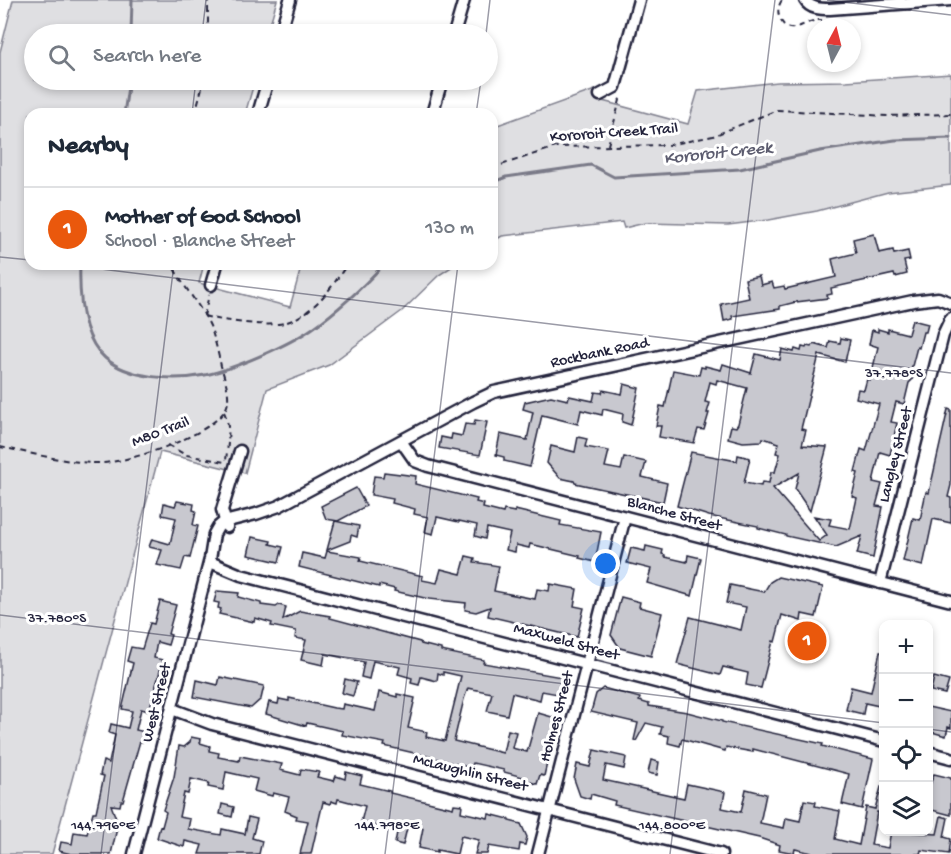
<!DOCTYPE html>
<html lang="en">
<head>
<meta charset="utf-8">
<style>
	:root { --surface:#fff; --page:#f2f2f3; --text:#1f2937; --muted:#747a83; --line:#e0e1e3; --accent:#ea580c }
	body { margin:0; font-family:"Gochi Hand",sans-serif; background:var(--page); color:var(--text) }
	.controls { position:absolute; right:18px; bottom:18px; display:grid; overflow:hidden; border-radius:12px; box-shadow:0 3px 9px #0003 }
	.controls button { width:54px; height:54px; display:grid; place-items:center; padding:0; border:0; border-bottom:2px solid var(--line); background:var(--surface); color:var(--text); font:30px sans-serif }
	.compass { position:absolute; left:807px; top:18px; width:54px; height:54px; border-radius:50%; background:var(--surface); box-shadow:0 3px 9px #0003; rotate:7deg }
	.you { position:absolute; left:606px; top:564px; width:21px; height:21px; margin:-15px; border:4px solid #fff; border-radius:50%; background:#1a73e8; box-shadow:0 0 0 9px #1a73e833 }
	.badge { display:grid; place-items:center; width:39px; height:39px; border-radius:50%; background:var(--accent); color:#fff; font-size:20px; font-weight:700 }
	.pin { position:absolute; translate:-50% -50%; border:3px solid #fff; box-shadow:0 2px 6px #0006 }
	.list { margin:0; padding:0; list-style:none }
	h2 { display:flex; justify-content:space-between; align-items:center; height:78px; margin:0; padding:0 24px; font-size:26px }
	h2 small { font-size:20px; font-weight:400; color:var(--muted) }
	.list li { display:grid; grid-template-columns:39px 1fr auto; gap:18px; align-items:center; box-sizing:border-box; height:84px; padding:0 24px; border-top:2px solid var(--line) }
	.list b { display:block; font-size:22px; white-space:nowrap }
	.list p { margin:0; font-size:20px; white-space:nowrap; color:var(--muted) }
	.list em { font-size:20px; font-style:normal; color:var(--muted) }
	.icon { flex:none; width:33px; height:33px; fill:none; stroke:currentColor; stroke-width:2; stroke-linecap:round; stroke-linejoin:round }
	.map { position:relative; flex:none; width:951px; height:854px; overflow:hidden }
	.search { position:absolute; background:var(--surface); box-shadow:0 3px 9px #0003; left:24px; top:24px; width:474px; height:66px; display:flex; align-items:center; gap:15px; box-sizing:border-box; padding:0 21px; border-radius:33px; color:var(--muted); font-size:22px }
	.panel { position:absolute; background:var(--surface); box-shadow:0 3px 9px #0003; left:24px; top:108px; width:474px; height:162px; border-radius:18px }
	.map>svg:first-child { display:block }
</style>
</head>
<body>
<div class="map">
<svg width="951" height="854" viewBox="0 0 951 854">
	<rect width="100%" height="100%" fill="#fff"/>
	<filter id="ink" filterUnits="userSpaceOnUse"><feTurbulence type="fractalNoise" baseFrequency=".0167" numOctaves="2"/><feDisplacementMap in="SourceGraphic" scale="12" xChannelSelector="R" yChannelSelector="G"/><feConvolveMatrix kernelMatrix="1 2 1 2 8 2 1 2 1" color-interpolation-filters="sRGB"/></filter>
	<g filter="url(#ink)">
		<!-- green -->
		<g fill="#dfdfe2" stroke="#80808e" stroke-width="1.5">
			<path d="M13,0H277L267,34H34V80H255L245,114H30V264H204L199,283L290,307L302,264H456L439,275L402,311L329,365L267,389L245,473L160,452L52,854H0V52Z"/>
			<path d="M951,74V185L888,192L817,211L768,220L728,225L645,223L624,228L622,222L502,236L492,242V127L595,90L599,100L688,124L698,91L778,82L846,81Z"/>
		</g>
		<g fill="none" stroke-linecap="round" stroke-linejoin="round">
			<!-- stream -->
			<g stroke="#7a7a88" stroke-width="3">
				<path d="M131,34L132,0"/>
				<path d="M124,114L129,80"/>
				<path d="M492,183L506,177L591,165L614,177L740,169L820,151L895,140L951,138"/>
				<path d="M80,264C79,293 81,337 105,358C129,379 175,381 205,375C234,369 289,345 313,328C340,309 362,288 384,264"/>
			</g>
		</g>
		<!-- building -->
		<g fill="#c8c8cf" stroke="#22223b" stroke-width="1.5">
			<path d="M874,234L879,253L893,250L894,254L908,251L910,260L904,261L907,274L895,277L894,274L831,288L832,294L827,295L828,298L796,302L780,306V309L732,316L733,319L724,321L721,304L749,298L745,279L759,276L761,285L772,282L774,288L784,286L785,289L836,277L832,259L856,253L853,239Z"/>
			<path d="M912,320L928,324L926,332H923L919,348L917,347L911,370L915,371L912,380L909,383L904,404L896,402L891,422L897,423L890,455L880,452L873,482L882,484L876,506L883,507L873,558L857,554L862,536L836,547L786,536V535L758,528V526L709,516L677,506L691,452L737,461L738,455L750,458L744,483L761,486L762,482L769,483L771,472H775L780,454L776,453L779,443L763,438L762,441L743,442L728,438L731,426L736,427L738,424L747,388L717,380L716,384L710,382L705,402L710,403L707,413H709L704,430L698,429L694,443L659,437L661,426H656L660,406L665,407L673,370L699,375L701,367L705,368V366L721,370L723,364L751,373L756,354L780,360L782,349L794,352L795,349L801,351L802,347L806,348L807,346L811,347L814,344L828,348L830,341L840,343L841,338L850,340L845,362L819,355L801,429L806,430L802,445L827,447L810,511L795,489L799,473L773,488L819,541L827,535L814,516L831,519L829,525L850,529L857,498L852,496L858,473L855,472L861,449L866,451L879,404L856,398L858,389L864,390L867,379L870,380L878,347L869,344L872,330L878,332V329L888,332V329L908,334Z"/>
			<path d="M624,384L639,388L631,425L622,422L623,414L603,409L602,415L581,410L578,424L542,415L530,467L504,461V457L496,455L500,434L527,440L533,412L523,409L525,402L551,396L568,400L569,396L593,401L595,392L602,393L603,390L622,394Z"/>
			<path d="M948,409L951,410V485L948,497L951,498V523L933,519L923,566L903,561L913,518L920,520L926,492L929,493Z"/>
			<path d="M475,420L487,422L480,455L439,448L441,437L451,439L452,434L462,436L465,424L474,425Z"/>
			<path d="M578,437L587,439L585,447L609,451L605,467L621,470L624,457L646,462L642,477L667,483L663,502L575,483L574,481L560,478L547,463L551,446L575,452Z"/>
			<path d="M384,472L416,476L415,484L477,499L476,502L484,504L483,508L503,513L504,510L515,512V510L561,521L560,525L601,532L595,562L579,558L580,556L530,544L529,548L516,545L515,552L506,550L510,533L487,528L485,539L475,536L477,525L459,521V522L437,517L433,534L425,532L428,517L414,514L415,509L392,503L393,499L371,495L374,476L383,477Z"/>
			<path d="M356,488L366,506L338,521L326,519L321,506Z"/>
			<path d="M177,501L194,504L193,510L196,511L193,525L198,526L190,558L185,557L181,570L157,565L162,550L149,547L152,539L170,544L176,518L162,515L164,503L175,506Z"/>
			<path d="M335,521L359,526L357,537L351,535L350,541L327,550Z"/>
			<path d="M252,537L271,541L270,544L283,547L279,562L248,555Z"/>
			<path d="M646,546L663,550L662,554L665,555V557L687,562L688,555L701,558L692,596L647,583L651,569L627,563L631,548L645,551Z"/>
			<path d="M327,551L361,557L360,561L423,576L422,580L437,583L441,569L461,574L466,556L475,558L474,562L499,566L494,591L535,599L537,589L549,591L550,584L577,589L574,606L584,608L577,637L488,616L490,607L476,612L465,610L466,603L429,599L394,591L395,589L379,585V587L299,567L302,553L325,558Z"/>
			<path d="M778,577L823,587L816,617L802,614L801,621L782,615L775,642L773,641L761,688L746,685L748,673L723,667L720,675L677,664L690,617L741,630L746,607L726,603L730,585L764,592L770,582Z"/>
			<path d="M217,591L239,593L238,597L261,603V605L276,607L279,605L286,607L283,620L300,611L330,616V618L420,642L421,644L441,649V651L484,660L483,663L567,678L563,695L542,691L540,700L512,693L507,715L487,711L492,693L468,688L464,699L454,741L503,753L508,730L516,732L512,748L527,752L538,713L559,719L556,734L554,733L544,776L540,775L537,784L523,780V777L504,772V770L473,763L471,768L456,764L427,756L384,746L385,743L342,735L343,731L307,723L306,726L266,714L269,702L278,704L279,699L289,701V698L334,708L342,709L343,704L375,711L379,692L397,697V694L415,698L408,728L427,732L426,737L445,741L461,676L443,672V675L438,673L437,681L421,677L419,685L411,683L412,678L398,674L400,667L373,661L369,679L361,677L364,662L325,654L323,665L301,660L306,640L295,638L296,631L271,626L272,623L255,618L254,622L219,614L221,609L218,608L219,603L214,602Z"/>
			<path d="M621,597L640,602L639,607L662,613L651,656L620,648L611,635Z"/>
			<path d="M160,601L176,605L168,634L171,635L168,645L157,642L154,658L163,660L149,711L141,709L136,730L145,732L142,742L140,741L123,801H121L120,806L111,805L118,824L111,854H71L59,851L61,842L72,844L74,832L87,834L93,812H96L104,776L100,775L103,761L109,763L115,735L109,733L111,724L128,728L132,711L122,709L133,663L127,661L131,647L142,649L150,623L154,624Z"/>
			<path d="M880,652H884V707L865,703L863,714L846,710L851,687L871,692Z"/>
			<path d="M220,677L264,686L261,699L251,708L194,697L197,680L218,685Z"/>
			<path d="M934,677L949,681L945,694L931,691Z"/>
			<path d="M345,679L357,682L353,696L342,693Z"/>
			<path d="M603,688L640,698L639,701L649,704V706L687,712L722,721V722L823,744L822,746L873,759L862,809L842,804L849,774L753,749V752L726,747L725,751L682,739L680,746L668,743L669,736L660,734L662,727L646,723L636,741L634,740L638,723L591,712L596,694Z"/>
			<path d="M928,707L951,712V728L948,727L946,736L928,731Z"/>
			<path d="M191,737L201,739L200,743L210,746L209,751L219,753L218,757L239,761L240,756L271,762L282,764L280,770L300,775L301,769L319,772L317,777L334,781L336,776L345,779L346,772L362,776L360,784L390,791V793L453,808L454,804L462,805L461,812L488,818L489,814L509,819V821L521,824L527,837L525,845L520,844L519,851L489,846L487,854H475L479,840L461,836L457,854L437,850V852L419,848L423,828L408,824L403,845L395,843L398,827L382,824L381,827L361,822L365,806L338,799L337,803L331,801L330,804L323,802L311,854H300L308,821L296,819L297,816L285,811L289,797L273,793L272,796L254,791L257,779L226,772L223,790L208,787L209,783L191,779L188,794L184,793L179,817L190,819L188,829L221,835L222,829L245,834L248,817L257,819L252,838L262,841L259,854H199L202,845L185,841L184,847L157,838L160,826L162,827L166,812L163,810L174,777L179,746L184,747L190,742Z"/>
			<path d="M594,750L626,757L624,769L606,765L603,780L684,798L687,784L725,792L722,808L741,812L746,789L766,794L760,823L784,828L786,818L800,821L804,800L816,802L815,806L840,811L835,839L859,845L866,807L875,809L881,787L884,788V814L877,812L871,845L888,848L891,831L937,834L941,816L948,818L944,837L951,839L949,854L921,850L920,854H816L795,849L794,853L779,850L780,845L759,838L614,805L615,801L591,794L590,799L580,796L574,779L577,764L590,767Z"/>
			<path d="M651,760L659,762L657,775L648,773Z"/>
			<path d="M934,774L951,778V815L928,809V790Z"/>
			<path d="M222,804L234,807L232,817L220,814Z"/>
		</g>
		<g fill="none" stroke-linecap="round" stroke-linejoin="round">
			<!-- minor casing -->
			<g stroke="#22223b" stroke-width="15">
				<g id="minor">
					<path d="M805,0C810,9 821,9 830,9L951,0"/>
					<path d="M280,34L290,0"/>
					<path d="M454,34L464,0"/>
					<path d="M600,95L615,87L639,0"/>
					<path d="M258,114L268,80"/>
					<path d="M432,114L442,80"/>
					<path d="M211,285L217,264"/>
					<path d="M401,441L415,461L428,466L951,601"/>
					<path d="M227,527L222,510L240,451"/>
					<path d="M210,562L241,575L884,741"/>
					<path d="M880,583L943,335L951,318"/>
					<path d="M172,709L212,724L721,854"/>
					<path d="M928,752L951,758"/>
					<path d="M134,854L210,559L214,534L218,527L224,522L256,514L279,506L473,402L494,392L913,301L938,298L951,303"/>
					<path d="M538,854L625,517"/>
				</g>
			</g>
			<!-- path -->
			<g stroke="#22223b" stroke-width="2" stroke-dasharray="6 4.5" stroke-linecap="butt">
				<path d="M782,0C778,6 777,12 780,18C787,37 801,24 813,21C816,20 819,20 822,20"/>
				<path d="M208,34V0"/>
				<path d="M195,114L204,80"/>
				<path d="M608,145L620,100L617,97"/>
				<path d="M492,168L556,147L669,145L713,136L777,110L888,116L951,114"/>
				<path d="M204,316C217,320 231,321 245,323C256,324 268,325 278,324C309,320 332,288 347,264"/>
				<path d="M204,316L209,295"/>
				<path d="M224,412C231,427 228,444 226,460"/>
				<path d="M168,445L186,455L225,462"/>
				<path d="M0,447C32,453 66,463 99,463C125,464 227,432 228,401C229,389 224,377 221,366C218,353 215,339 210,326C200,304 182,286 172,264"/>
			</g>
			<!-- minor -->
			<use href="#minor" stroke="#fff" stroke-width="10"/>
		</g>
	</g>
	<!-- ticks -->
	<path fill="none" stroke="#22223b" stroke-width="1.5" stroke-opacity="0.45" d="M827,0L951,15M202,34L206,0M486,34L490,0M192,114L196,80M476,114L481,80M0,257L30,260M60,264L951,373M0,615L884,723M928,729L951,732M101,854L174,264M385,854L458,264M670,854L775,0"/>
	<g text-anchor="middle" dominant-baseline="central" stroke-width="6" stroke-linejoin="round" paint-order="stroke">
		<!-- street labels -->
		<g font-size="16" fill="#22223b" stroke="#fff">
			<text transform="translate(614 134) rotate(-4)">Kororoit Creek Trail</text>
			<text transform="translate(600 354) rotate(-12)">Rockbank Road</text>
			<text transform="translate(161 433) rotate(-21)">M80 Trail</text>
			<text transform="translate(897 455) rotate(-76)">Langley Street</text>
			<text transform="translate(674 515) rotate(15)">Blanche Street</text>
			<text transform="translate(566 643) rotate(15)">Maxweld Street</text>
			<text transform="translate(158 703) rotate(-76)">West Street</text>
			<text transform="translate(558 717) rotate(-75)">Holmes Street</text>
			<text transform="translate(470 774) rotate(14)">McLaughlin Street</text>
		</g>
		<!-- water labels -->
		<g font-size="18" font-style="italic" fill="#5c5c6f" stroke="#fff">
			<text transform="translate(718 154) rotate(-6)">Kororoit Creek</text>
		</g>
	</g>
	<g font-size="15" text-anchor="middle" fill="#22223b" stroke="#fff" stroke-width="6" stroke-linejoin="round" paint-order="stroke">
		<text x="894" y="377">37.778°S</text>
		<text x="57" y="622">37.780°S</text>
		<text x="103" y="829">144.796°E</text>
		<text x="387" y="829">144.798°E</text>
		<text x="672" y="829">144.800°E</text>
	</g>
</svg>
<div class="controls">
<button>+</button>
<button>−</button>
<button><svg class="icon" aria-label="locate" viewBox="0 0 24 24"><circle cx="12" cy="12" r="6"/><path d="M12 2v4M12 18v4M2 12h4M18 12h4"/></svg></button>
<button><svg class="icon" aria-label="layers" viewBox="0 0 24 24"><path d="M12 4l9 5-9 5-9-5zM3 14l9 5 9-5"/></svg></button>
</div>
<svg class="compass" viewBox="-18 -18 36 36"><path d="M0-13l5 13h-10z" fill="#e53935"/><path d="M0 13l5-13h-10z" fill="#747a83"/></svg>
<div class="you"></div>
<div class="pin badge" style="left:807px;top:641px">1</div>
<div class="search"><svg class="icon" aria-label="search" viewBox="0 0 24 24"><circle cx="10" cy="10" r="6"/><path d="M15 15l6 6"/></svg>Search here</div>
<section class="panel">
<h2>Nearby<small></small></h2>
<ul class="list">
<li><span class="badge">1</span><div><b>Mother of God School</b><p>School · Blanche Street</p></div><em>130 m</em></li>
</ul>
</section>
</div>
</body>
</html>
